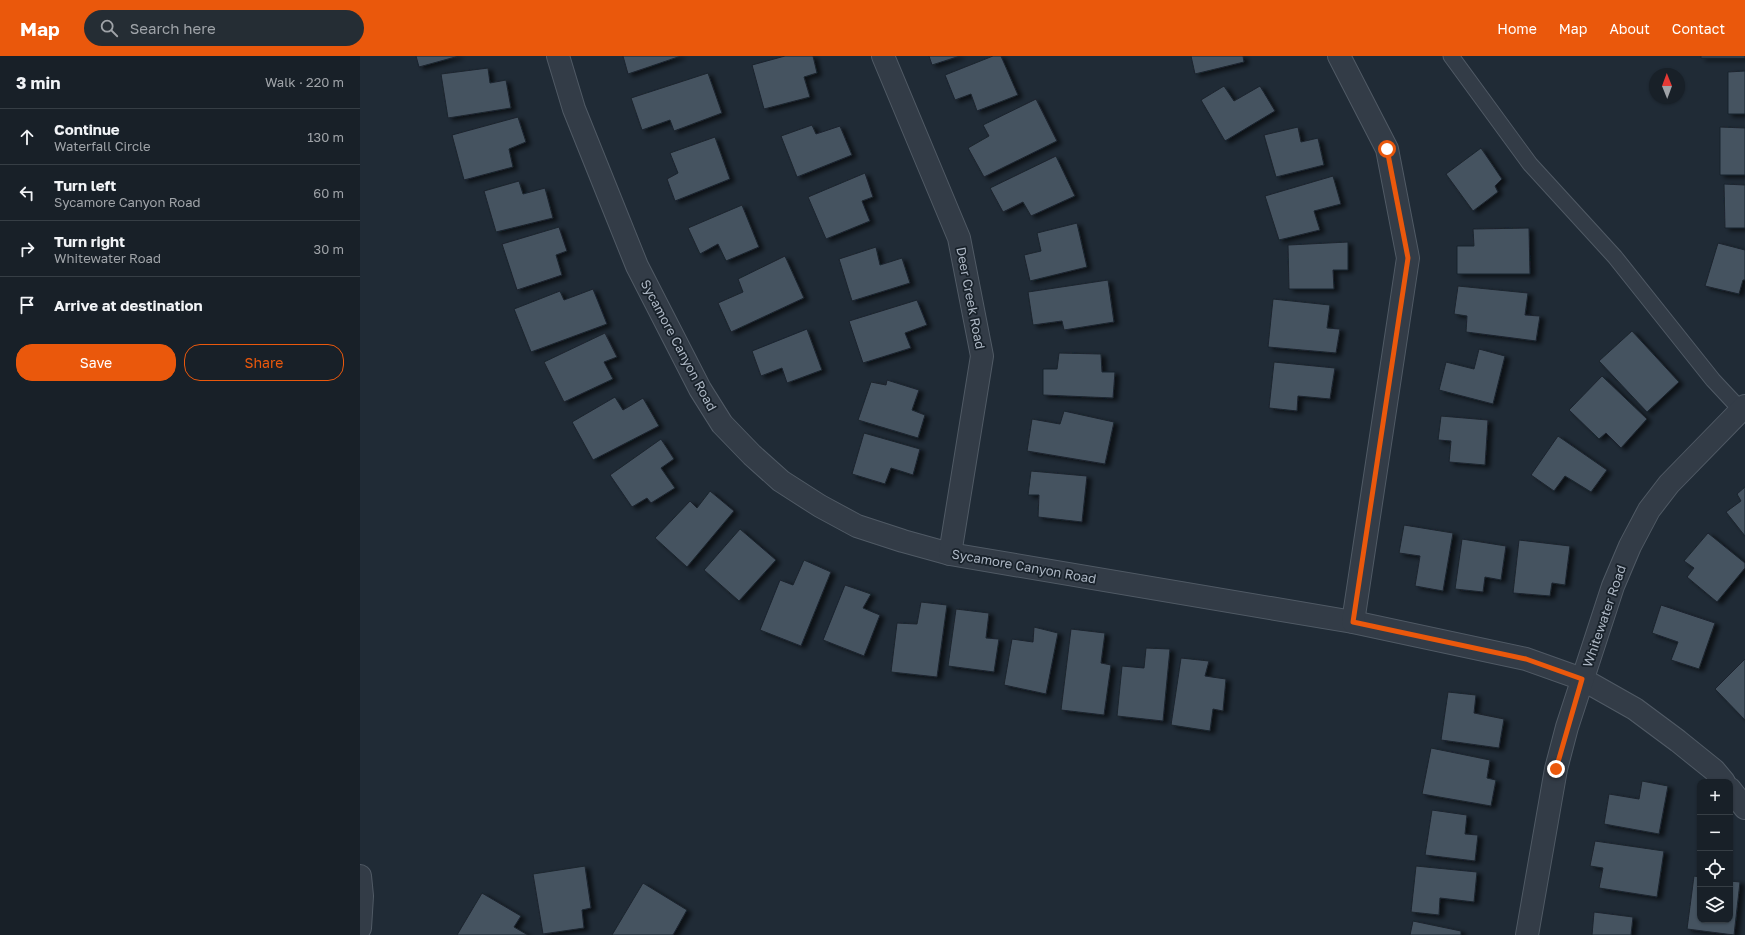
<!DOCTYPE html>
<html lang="en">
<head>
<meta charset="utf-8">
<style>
	:root { --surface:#182028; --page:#252d34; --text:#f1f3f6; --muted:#9fa3a8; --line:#363e45; --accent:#ea580c }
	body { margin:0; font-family:"Golos Text",sans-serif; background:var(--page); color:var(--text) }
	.controls { position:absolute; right:12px; bottom:12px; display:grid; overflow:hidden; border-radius:8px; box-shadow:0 1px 3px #0004 }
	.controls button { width:36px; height:36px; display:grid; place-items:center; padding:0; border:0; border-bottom:1px solid var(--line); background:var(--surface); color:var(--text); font:20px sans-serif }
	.compass { position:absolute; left:1289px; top:12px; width:36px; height:36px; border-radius:50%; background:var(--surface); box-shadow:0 1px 3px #0004; rotate:359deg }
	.stop { position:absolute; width:12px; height:12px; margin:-9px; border:3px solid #ea580c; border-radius:50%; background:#fff }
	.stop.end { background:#ea580c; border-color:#fff; box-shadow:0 1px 4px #0008 }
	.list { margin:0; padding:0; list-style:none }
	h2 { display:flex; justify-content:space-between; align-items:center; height:52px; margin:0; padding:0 16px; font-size:17px }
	h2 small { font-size:13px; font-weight:400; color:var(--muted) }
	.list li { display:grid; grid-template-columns:26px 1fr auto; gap:12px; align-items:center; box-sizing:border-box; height:56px; padding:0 16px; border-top:1px solid var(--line) }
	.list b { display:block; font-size:15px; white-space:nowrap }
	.list p { margin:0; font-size:13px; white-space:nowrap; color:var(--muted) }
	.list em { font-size:13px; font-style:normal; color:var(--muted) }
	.actions { display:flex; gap:8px; padding:12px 16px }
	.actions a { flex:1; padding:9px 0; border:1px solid var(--accent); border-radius:16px; text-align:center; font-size:14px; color:var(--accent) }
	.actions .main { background:var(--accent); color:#fff }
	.icon { flex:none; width:22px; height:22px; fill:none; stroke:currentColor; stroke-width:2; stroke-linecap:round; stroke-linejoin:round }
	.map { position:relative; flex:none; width:1385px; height:879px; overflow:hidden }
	header { display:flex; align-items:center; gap:24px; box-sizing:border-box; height:56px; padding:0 20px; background:var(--accent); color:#fff }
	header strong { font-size:19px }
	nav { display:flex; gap:22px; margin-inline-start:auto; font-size:14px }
	.search { width:280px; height:36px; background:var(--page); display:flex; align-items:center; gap:10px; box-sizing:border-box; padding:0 14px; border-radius:22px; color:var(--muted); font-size:15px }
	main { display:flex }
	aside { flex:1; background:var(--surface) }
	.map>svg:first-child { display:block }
</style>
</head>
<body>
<header>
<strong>Map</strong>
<div class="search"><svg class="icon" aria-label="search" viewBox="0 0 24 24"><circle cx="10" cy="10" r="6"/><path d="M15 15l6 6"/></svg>Search here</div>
<nav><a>Home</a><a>Map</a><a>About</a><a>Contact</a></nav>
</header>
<main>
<aside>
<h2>3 min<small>Walk · 220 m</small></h2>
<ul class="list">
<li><svg class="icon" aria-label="ahead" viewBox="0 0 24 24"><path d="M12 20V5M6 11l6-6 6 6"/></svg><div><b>Continue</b><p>Waterfall Circle</p></div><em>130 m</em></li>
<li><svg class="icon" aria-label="left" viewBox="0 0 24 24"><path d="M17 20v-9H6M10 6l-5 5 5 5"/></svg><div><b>Turn left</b><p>Sycamore Canyon Road</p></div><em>60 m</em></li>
<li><svg class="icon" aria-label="right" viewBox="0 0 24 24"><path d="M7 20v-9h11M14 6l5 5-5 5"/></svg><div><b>Turn right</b><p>Whitewater Road</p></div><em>30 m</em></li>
<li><svg class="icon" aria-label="arrive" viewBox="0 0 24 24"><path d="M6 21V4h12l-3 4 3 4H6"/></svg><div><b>Arrive at destination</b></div></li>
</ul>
<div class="actions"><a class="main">Save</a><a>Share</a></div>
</aside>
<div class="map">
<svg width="1385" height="879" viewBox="0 0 1385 879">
	<defs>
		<filter id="shadow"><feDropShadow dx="4.5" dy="2.5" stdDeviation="2" flood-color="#0009"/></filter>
	</defs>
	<rect width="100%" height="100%" fill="#202b36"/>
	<!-- building -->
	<g fill="#455260" stroke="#1b242d" filter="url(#shadow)">
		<path d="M56,0H99L59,11Z"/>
		<path d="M263,0H321L268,18Z"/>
		<path d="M425,0H453L457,17L444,21L450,41L404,53L392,9Z"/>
		<path d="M569,0H600L572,9Z"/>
		<path d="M633,0H641L658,39L617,55L611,38L595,44L585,19Z"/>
		<path d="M831,0H883L884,6L835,18Z"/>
		<rect x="1341" y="0" width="44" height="2"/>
		<path d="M128,12L130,27L146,24L151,52L88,62L81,18Z"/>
		<path d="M1385,15V58H1368V16Z"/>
		<path d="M348,17L362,57L314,75L310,64L282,74L271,42Z"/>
		<path d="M864,30L874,45L900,30L915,55L865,85L841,44Z"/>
		<path d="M676,43L697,85L624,121L608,92L629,80L623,69Z"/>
		<path d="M158,61L166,86L149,93L153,111L104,124L92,79Z"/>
		<path d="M452,69L456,78L480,70L492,99L437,121L421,80Z"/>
		<path d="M938,71L941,86L958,82L964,109L916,121L904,79Z"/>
		<path d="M1360,71L1385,72V119H1360Z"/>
		<path d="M355,81L370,123L315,145L307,123L318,117L310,97Z"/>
		<path d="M1121,92L1142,123L1135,130L1138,136L1113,155L1086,118Z"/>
		<path d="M696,100L715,140L671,160L663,146L643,156L630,132Z"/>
		<path d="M505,117L513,141L502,145L510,165L466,183L448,141Z"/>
		<path d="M973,120L981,148L954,155L960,174L919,184L905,140Z"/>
		<path d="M159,125L163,138L185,132L193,162L136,176L124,135Z"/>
		<path d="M1364,128L1385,129V172H1365Z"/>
		<path d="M382,149L399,191L366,205L358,188L340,198L328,172Z"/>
		<path d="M717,167L727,211L670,225L664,199L681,195L677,177Z"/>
		<path d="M199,171L207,195L196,199L202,219L157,234L142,188Z"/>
		<path d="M1169,172L1170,218H1097V190H1114L1113,173Z"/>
		<path d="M988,186V214H973L974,233H929L928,189Z"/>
		<path d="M1358,187L1385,194V224H1383L1379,238L1345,230Z"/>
		<path d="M516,191L520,209L542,202L550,227L492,245L479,203Z"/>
		<path d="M425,200L444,242L371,276L358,247L383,236L378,223Z"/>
		<path d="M748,224L754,266L704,274L702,265L673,269L668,236Z"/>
		<path d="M1098,230L1168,237L1165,259L1180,260L1176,285L1106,276L1107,260L1094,258Z"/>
		<path d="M233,233L247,268L171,296L154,253L200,235L204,244Z"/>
		<path d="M913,243L970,249L967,272L980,273L976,297L908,291Z"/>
		<path d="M557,244L567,269L545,277L551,292L503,307L489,265Z"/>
		<path d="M447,273L462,314L427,327L422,312L401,320L392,295Z"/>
		<path d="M1272,275L1319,326L1287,356L1239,305Z"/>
		<path d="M245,277L257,301L244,306L253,323L204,346L184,306Z"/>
		<path d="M1119,293L1145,300L1133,348L1079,334L1086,306L1114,313Z"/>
		<path d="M699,297L741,298L742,316H755L753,342L683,339V313H697Z"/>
		<path d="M914,306L975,312L970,343L938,340L937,355L909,352Z"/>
		<path d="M1242,320L1287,363L1261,392L1246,377L1239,383L1209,354Z"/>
		<path d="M527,324L559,334L552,354L565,359L558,382L498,364L511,326L526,329Z"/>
		<path d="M255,341L263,354L283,342L299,370L233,404L212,366Z"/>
		<path d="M704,355L754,366L745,408L667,395L672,363L700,368Z"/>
		<path d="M1081,360L1128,364L1125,409L1089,406L1091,385L1078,384Z"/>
		<path d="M504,377L560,393L553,419L531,412L525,428L492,418Z"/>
		<path d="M1198,380L1247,414L1231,436L1205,420L1194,435L1171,419Z"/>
		<path d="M301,383L314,403L301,412L315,432L291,447L287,442L272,451L250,419Z"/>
		<path d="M671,415L727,420L722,466L678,461L679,439H668Z"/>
		<path d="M1385,431V480L1366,456L1381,445L1377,438Z"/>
		<path d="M350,435L374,455L327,511L295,482L330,445L337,452Z"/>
		<path d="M1044,469L1093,477L1083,535L1055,530L1060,500L1039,497Z"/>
		<path d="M380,473L416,504L379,545L344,514Z"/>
		<path d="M1348,477L1385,507V512L1357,546L1327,521L1334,512L1324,505Z"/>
		<path d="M1102,483L1146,490L1141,524L1125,521L1123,536L1095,533Z"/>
		<path d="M1159,484L1210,490L1205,529L1192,527L1190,540L1153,537Z"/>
		<path d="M444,504L471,516L441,590L400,574L420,524L433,529Z"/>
		<path d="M485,529L511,538L503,552L520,559L504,600L463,584Z"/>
		<path d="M561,546L587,549L577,621L531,616L537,567L557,568Z"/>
		<path d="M1301,549L1355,567L1339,613L1311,604L1318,586L1292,577Z"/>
		<path d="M596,553L629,557L626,582L639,583L634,616L588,610Z"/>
		<path d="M674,571L698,577L686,638L644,629L652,583L673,586Z"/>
		<path d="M711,573L745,577L741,607L751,609L744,659L701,654Z"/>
		<path d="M786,592L810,593L803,665L757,660L762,610L784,612Z"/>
		<path d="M821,602L849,605L845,620L866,623L863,655L853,653L850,675L811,669Z"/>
		<path d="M1385,603V664L1355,633Z"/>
		<path d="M1088,636L1116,639L1114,657L1144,663L1139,692L1081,684Z"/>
		<path d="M1071,692L1130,704L1127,722L1136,724L1131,750L1062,738Z"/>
		<path d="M1282,725L1308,730L1299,778L1244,768L1249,738L1279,743Z"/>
		<path d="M1072,754L1107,759L1105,778L1118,779L1115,805L1065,799Z"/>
		<path d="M1235,785L1304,795L1297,841L1239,832L1243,812L1230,810Z"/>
		<path d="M225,810L231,852L222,854L224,872L183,878L173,818Z"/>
		<path d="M1056,810L1117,816L1114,846L1080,842L1079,859L1051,856Z"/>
		<path d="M1334,820L1340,821V864H1370V825L1380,826L1374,879L1327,873Z"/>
		<path d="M283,827L327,854L313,879H252Z"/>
		<path d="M122,837L161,860L154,871L168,879H97Z"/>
		<path d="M1234,856L1273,861L1271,879H1232Z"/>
		<path d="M1053,865L1101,875V879H1050Z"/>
	</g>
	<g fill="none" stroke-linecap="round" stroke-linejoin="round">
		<!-- service casing -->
		<g stroke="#505a65" stroke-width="17">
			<path id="service" d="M1091,0L1170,108L1255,201L1353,324L1381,354"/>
		</g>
		<!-- minor casing -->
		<g stroke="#505a65" stroke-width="24">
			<g id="minor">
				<path d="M198,0L214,53L277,210L340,333L362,368L392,399L421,425L460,450L497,470L543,485L590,498L993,566L1166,603L1222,623L1275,653L1318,685L1354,714L1364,726"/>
				<path d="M523,0L599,182L622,300L590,498"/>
				<path d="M979,0L1027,93L1048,202L993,566"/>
				<path d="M1370,733L1385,752"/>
				<path d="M1167,879L1196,713L1207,671L1253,530L1270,490L1289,454L1309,428L1385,350"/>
			</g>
		</g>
		<!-- tertiary casing -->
		<g stroke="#505a65" stroke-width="24">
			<path id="tertiary" d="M0,820L2,840L0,872"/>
		</g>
		<!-- service -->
		<use href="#service" stroke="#333c47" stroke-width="15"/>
		<!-- minor -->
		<use href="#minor" stroke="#333c47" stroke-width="22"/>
		<!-- tertiary -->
		<use href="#tertiary" stroke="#333c47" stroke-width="22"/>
	</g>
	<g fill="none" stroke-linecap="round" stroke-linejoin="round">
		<!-- route -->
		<path stroke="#ea580c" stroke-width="5" d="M1027,93L1048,202L993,566L1166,603L1222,623L1196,713"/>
	</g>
	<g text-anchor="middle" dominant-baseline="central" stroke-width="3.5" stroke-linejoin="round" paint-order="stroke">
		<!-- street labels -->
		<g font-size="13" fill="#adb7c4" stroke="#19222b">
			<text transform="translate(611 242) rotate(79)">Deer Creek Road</text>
			<text transform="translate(319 289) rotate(62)">Sycamore Canyon Road</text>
			<text transform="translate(664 510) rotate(10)">Sycamore Canyon Road</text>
			<text transform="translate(1244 560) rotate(-71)">Whitewater Road</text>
		</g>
	</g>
</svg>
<div class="controls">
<button>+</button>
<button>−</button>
<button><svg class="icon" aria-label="locate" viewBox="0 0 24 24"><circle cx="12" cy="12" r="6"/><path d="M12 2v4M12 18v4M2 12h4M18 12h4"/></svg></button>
<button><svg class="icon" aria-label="layers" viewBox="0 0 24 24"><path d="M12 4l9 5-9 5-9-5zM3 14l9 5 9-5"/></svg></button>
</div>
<svg class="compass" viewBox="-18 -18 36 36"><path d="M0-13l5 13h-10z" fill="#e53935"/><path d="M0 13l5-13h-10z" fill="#9fa3a8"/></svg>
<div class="stop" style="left:1027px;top:93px"></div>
<div class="stop end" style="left:1196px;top:713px"></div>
</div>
</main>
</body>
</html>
